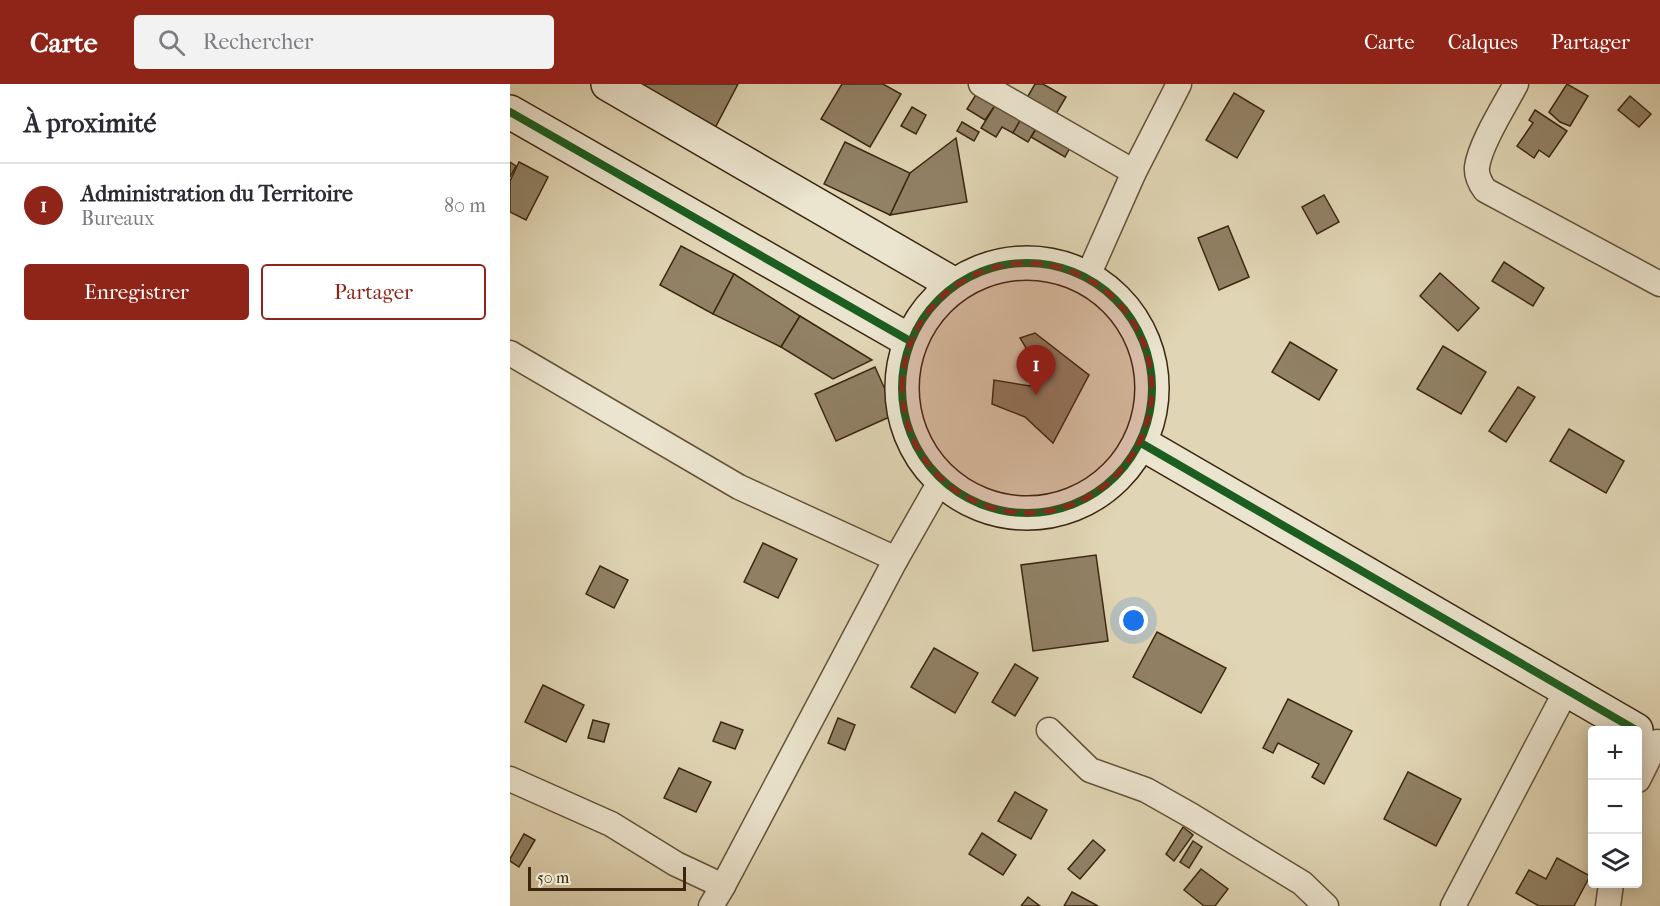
<!DOCTYPE html>
<html lang="fr">
<head>
<meta charset="utf-8">
<style>
	:root { --surface:#fff; --page:#f2f2f3; --text:#2b2b33; --muted:#7c7c81; --line:#e1e1e2; --accent:#8f2418 }
	body { margin:0; font-family:"IM FELL French Canon",serif; background:var(--page); color:var(--text) }
	.controls { position:absolute; right:18px; bottom:18px; display:grid; overflow:hidden; border-radius:6px; box-shadow:0 3px 15px #0003 }
	.controls button { width:54px; height:54px; display:grid; place-items:center; padding:0; border:0; border-bottom:2px solid var(--line); background:var(--surface); color:var(--text); font:30px sans-serif }
	.scale { position:absolute; left:18px; bottom:15px; width:158px; box-sizing:border-box; padding-left:6px; border:3px solid #3b2710; border-top:0; font-size:16px; line-height:21px; white-space:nowrap; color:#3b2710; -webkit-text-stroke:4px #ebe4ce; paint-order:stroke }
	.you { position:absolute; left:624px; top:537px; width:21px; height:21px; margin:-15px; border:4px solid #fff; border-radius:50%; background:#1a73e8; box-shadow:0 0 0 9px #1a73e833 }
	.badge { display:grid; place-items:center; width:39px; height:39px; border-radius:50%; background:var(--accent); color:#fff; font-size:20px; font-weight:700 }
	.pin { position:absolute; translate:-50% -50px; filter:drop-shadow(0 2px 3px #0008) }
	.pin::after { content:''; position:absolute; top:32px; width:21px; height:18px; background:inherit; clip-path:polygon(0 0,100% 0,50% 100%) }
	.list { margin:0; padding:0; list-style:none }
	h2 { display:flex; justify-content:space-between; align-items:center; height:78px; margin:0; padding:0 24px; font-size:26px }
	h2 small { font-size:20px; font-weight:400; color:var(--muted) }
	.list li { display:grid; grid-template-columns:39px 1fr auto; gap:18px; align-items:center; box-sizing:border-box; height:84px; padding:0 24px; border-top:2px solid var(--line) }
	.list b { display:block; font-size:22px; white-space:nowrap }
	.list p { margin:0; font-size:20px; white-space:nowrap; color:var(--muted) }
	.list em { font-size:20px; font-style:normal; color:var(--muted) }
	.actions { display:flex; gap:12px; padding:18px 24px }
	.actions a { flex:1; padding:14px 0; border:2px solid var(--accent); border-radius:6px; text-align:center; font-size:21px; color:var(--accent) }
	.actions .main { background:var(--accent); color:#fff }
	.icon { flex:none; width:33px; height:33px; fill:none; stroke:currentColor; stroke-width:2; stroke-linecap:round; stroke-linejoin:round }
	.map { position:relative; flex:none; width:1150px; height:822px; overflow:hidden }
	header { display:flex; align-items:center; gap:36px; box-sizing:border-box; height:84px; padding:0 30px; background:var(--accent); color:#fff }
	header strong { font-size:28px }
	nav { display:flex; gap:33px; margin-inline-start:auto; font-size:21px }
	.search { width:420px; height:54px; background:var(--page); display:flex; align-items:center; gap:15px; box-sizing:border-box; padding:0 21px; border-radius:6px; color:var(--muted); font-size:22px }
	main { display:flex }
	aside { flex:1; background:var(--surface) }
	.map>svg:first-child { display:block }
</style>
</head>
<body>
<header>
<strong>Carte</strong>
<div class="search"><svg class="icon" aria-label="search" viewBox="0 0 24 24"><circle cx="10" cy="10" r="6"/><path d="M15 15l6 6"/></svg>Rechercher</div>
<nav><a>Carte</a><a>Calques</a><a>Partager</a></nav>
</header>
<main>
<aside>
<h2>À proximité<small></small></h2>
<ul class="list">
<li><span class="badge">1</span><div><b>Administration du Territoire</b><p>Bureaux</p></div><em>80 m</em></li>
</ul>
<div class="actions"><a class="main">Enregistrer</a><a>Partager</a></div>
</aside>
<div class="map">
<svg width="1150" height="822" viewBox="0 0 1150 822">
	<rect width="100%" height="100%" fill="#e0d5b4"/>
	<filter id="stains"><feTurbulence type="fractalNoise" baseFrequency=".00333" numOctaves="4"/><feColorMatrix values="0 0 0 0 .2 0 0 0 0 .09 0 0 0 0 .02 0 0 0 .5 -.17"/></filter>
	<radialGradient id="worn" r=".72"><stop offset=".6" stop-color="#630" stop-opacity="0"/><stop offset="1" stop-color="#630" stop-opacity=".3"/></radialGradient>
	<!-- building -->
	<g fill="#918165" stroke="#3b2710" stroke-width="1.5">
		<path d="M128,0H228L205,44Z"/>
		<path d="M332,0H373L391,10L360,63L311,35Z"/>
		<path d="M525,0H533L556,13L543,35L514,19Z"/>
		<path d="M1057,0L1078,12L1060,42L1050,38L1039,28Z"/>
		<path d="M467,9L486,20L475,36L457,25Z"/>
		<path d="M724,9L754,27L727,74L696,56Z"/>
		<path d="M1120,12L1141,30L1129,43L1108,26Z"/>
		<path d="M486,20L511,35L503,49L492,43L486,53L471,44Z"/>
		<path d="M402,23L416,31L406,50L391,42Z"/>
		<path d="M1025,26L1057,47L1039,73L1029,66L1024,74L1007,62L1023,39L1019,36Z"/>
		<path d="M511,35L526,44L518,58L503,49Z"/>
		<path d="M452,38L469,48L464,57L447,47Z"/>
		<path d="M529,41L562,60L555,73L521,53Z"/>
		<path d="M446,54L457,118L380,131L400,89Z"/>
		<path d="M335,58L400,89L380,131L314,100Z"/>
		<path d="M0,78L6,82L0,93Z"/>
		<path d="M9,78L38,93L16,136L0,128V97Z"/>
		<path d="M814,111L829,138L807,150L792,123Z"/>
		<path d="M718,142L739,193L709,206L688,154Z"/>
		<path d="M171,162L224,190L203,230L150,201Z"/>
		<path d="M994,178L1034,204L1023,222L982,197Z"/>
		<path d="M930,189L969,224L948,247L910,212Z"/>
		<path d="M224,190L290,232L271,263L203,230Z"/>
		<path d="M290,232L362,276L323,295L271,263Z"/>
		<path d="M525,249L579,291L543,359L515,333L482,320L484,296L520,302L531,289L510,254Z"/>
		<path d="M780,258L827,286L809,316L762,288Z"/>
		<path d="M933,262L976,288L951,330L907,305Z"/>
		<path d="M365,283L386,330L326,357L305,310Z"/>
		<path d="M1008,303L1025,313L996,358L979,347Z"/>
		<path d="M1059,345L1114,377L1096,409L1040,377Z"/>
		<path d="M253,459L287,475L268,514L234,498Z"/>
		<path d="M586,471L598,557L523,567L511,481Z"/>
		<path d="M90,482L118,496L104,524L76,510Z"/>
		<path d="M647,548L716,584L691,629L623,593Z"/>
		<path d="M424,564L468,589L445,629L401,603Z"/>
		<path d="M505,580L528,594L505,632L482,618Z"/>
		<path d="M33,601L74,621L56,658L15,638Z"/>
		<path d="M778,615L842,647L814,700L802,693L809,680L768,659L763,669L753,664Z"/>
		<path d="M328,634L345,641L335,666L318,659Z"/>
		<path d="M83,636L99,640L94,658L78,654Z"/>
		<path d="M211,638L233,646L225,665L203,657Z"/>
		<path d="M169,684L201,698L186,728L154,714Z"/>
		<path d="M898,688L951,715L926,762L874,735Z"/>
		<path d="M505,708L537,726L521,755L488,737Z"/>
		<path d="M673,743L683,751L664,777L656,770Z"/>
		<path d="M472,749L506,771L493,791L459,770Z"/>
		<path d="M14,750L25,756L9,783L0,777V775Z"/>
		<path d="M583,756L595,766L570,795L558,785Z"/>
		<path d="M683,757L692,763L679,784L670,778Z"/>
		<path d="M1047,774L1080,792L1064,822H1029L1006,809L1019,786L1036,795Z"/>
		<path d="M691,785L718,805L705,822H694L674,806Z"/>
		<path d="M562,808L588,822H554Z"/>
		<path d="M518,813L530,822H511Z"/>
	</g>
	<g fill="none" stroke-linecap="round" stroke-linejoin="round">
		<!-- street casing -->
		<g stroke="#645239" stroke-width="27">
			<g id="street">
				<path d="M471,0L624,88"/>
				<path d="M1006,0C995,21 970,60 967,83C966,92 970,99 975,106L1150,200"/>
				<path d="M577,194L624,88L669,0"/>
				<path d="M0,269L229,403L386,475"/>
				<path d="M539,646L580,686L636,706L682,732L792,799L816,822"/>
				<path d="M0,695L101,740L166,780L213,802L201,822"/>
				<path d="M1128,696L1147,658"/>
				<path d="M213,802L386,475L431,396"/>
				<path d="M943,822L1056,607"/>
				<path d="M1098,822L1101,800"/>
			</g>
		</g>
		<!-- secondary casing -->
		<g stroke="#3b2710" stroke-width="36">
			<g id="secondary">
				<path d="M98,0L445,201"/>
				<path d="M0,28L400,257"/>
				<circle cx="517" cy="304" r="125"/>
				<path d="M631,359L1126,646"/>
			</g>
		</g>
		<!-- street -->
		<use href="#street" stroke="#ebe4ce" stroke-width="24"/>
		<!-- secondary -->
		<use href="#secondary" stroke="#ebe4ce" stroke-width="33"/>
		<!-- cycleway casing -->
		<g stroke="#ebe4ce" stroke-width="11">
			<g id="cycleway">
				<path d="M0,28L400,257"/>
				<circle cx="517" cy="304" r="125"/>
				<path d="M631,359L1126,646"/>
			</g>
		</g>
		<!-- cycleway -->
		<use href="#cycleway" stroke="#1b5e20" stroke-width="8"/>
	</g>
	<!-- marked area -->
	<path fill="#8f2418" fill-opacity="0.2" stroke="#8f2418" stroke-width="4.5" stroke-dasharray="12 8" stroke-linejoin="round" d="M392 304a125 125 0 1 1 250 0a125 125 0 1 1-250 0Z"/>
	<rect width="100%" height="100%" filter="url(#stains)"/>
	<rect width="100%" height="100%" fill="url(#worn)"/>
</svg>
<div class="controls">
<button>+</button>
<button>−</button>
<button><svg class="icon" aria-label="layers" viewBox="0 0 24 24"><path d="M12 4l9 5-9 5-9-5zM3 14l9 5 9-5"/></svg></button>
</div>
<div class="scale">50 m</div>
<div class="you"></div>
<div class="pin badge" style="left:526px;top:311px">1</div>
</div>
</main>
</body>
</html>
